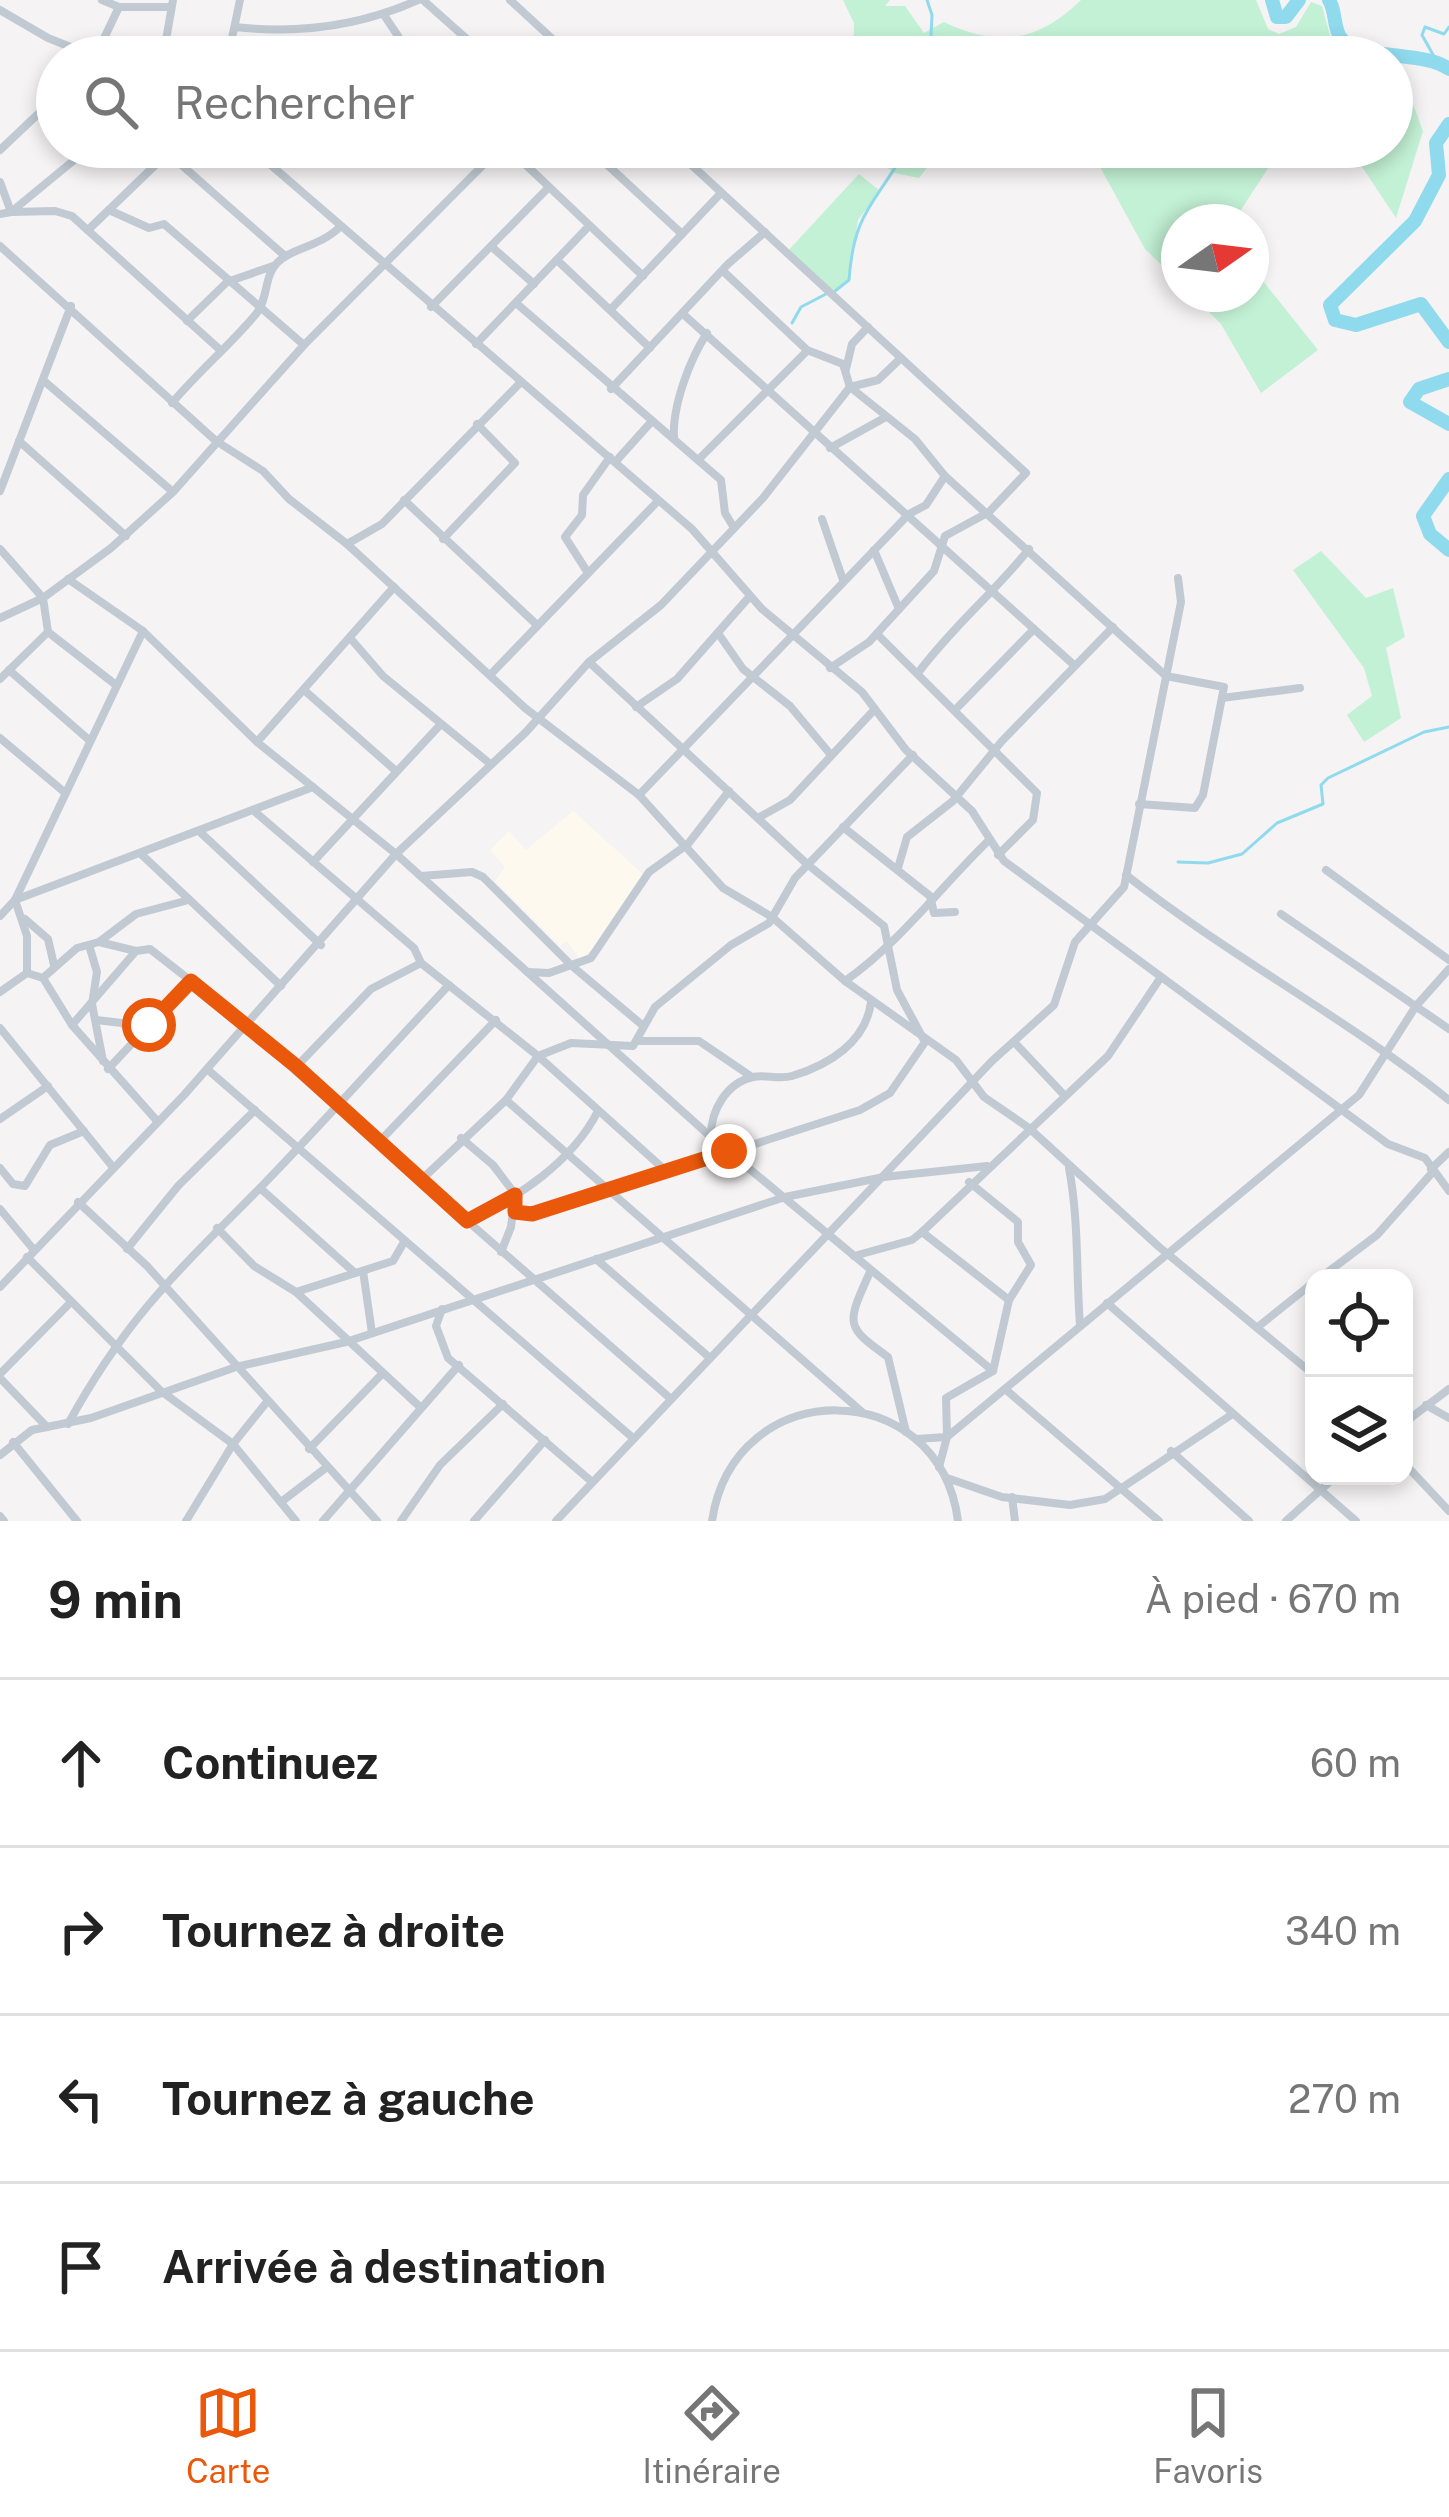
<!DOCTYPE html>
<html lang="fr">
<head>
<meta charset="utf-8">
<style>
	:root { --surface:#fff; --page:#f6f6f6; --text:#222; --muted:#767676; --line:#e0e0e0; --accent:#ea580c }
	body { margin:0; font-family:"Public Sans",sans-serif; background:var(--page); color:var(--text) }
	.controls { position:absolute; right:36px; bottom:36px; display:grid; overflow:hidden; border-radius:24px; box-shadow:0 6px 18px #0003 }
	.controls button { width:108px; height:108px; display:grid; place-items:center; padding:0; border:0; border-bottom:3px solid var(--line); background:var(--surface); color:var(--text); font:60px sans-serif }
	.compass { position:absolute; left:1161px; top:204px; width:108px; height:108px; border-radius:50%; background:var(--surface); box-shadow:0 6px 18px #0003; rotate:76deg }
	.stop { position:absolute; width:36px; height:36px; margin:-27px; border:9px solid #ea580c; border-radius:50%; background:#fff }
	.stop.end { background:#ea580c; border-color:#fff; box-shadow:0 3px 12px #0008 }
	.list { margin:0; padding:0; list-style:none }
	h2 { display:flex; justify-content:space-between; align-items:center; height:156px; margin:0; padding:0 48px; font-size:51px }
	h2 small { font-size:39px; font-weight:400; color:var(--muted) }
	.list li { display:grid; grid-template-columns:78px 1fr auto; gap:36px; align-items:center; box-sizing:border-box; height:168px; padding:0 48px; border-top:3px solid var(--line) }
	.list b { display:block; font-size:45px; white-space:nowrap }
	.list em { font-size:39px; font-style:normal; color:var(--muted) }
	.icon { flex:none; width:66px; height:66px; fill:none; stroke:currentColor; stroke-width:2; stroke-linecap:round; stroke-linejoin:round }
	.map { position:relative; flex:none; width:1449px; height:1521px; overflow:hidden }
	.search { position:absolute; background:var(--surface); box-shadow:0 6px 18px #0003; left:36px; right:36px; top:36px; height:132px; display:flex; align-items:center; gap:30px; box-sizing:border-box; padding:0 42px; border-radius:66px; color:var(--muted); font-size:45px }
	.sheet { height:828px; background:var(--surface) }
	nav { display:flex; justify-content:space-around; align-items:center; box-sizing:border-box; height:168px; border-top:3px solid var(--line); background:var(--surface); font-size:33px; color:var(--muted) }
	nav a { display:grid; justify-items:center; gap:6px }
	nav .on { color:var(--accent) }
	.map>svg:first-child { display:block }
</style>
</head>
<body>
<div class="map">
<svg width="1449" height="1521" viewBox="0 0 1449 1521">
	<rect width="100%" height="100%" fill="#f5f3f3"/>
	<!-- commercial -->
	<path fill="#fdf9ef" d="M573,811L645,876L598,945L580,959L567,941L560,946L495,881L505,867L490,850L509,831L526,850Z"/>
	<!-- green -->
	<g fill="#c3f1d5">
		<path d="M843,0H890L885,6H905L924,33L944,22C998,48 1038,42 1081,0H1256L1268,29L1279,34L1296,27L1311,2L1322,6L1332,43L1361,57H853L854,23Z"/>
		<path d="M1392,72L1403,77L1423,131L1396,218L1349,147H1392Z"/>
		<path d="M864,147H943L919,178L894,173Z"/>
		<path d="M1089,147H1282L1233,222H1179V282L1145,249Z"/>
		<path d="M859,174L880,191L858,220L849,280L830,293L786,253Z"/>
		<path d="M1251,266L1318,350L1261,393L1221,324L1191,294H1251Z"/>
		<path d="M1321,551L1366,598L1393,588L1405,637L1386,648L1401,718L1364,742L1347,715L1372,696L1364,668L1293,570Z"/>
	</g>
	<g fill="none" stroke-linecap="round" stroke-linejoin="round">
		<!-- stream -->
		<g stroke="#90daee" stroke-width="3">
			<path d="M927,0L932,15L930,57"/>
			<path d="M1436,60L1422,35L1425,27L1444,34L1449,27"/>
			<path d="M835,291L849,280C854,209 876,205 907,147"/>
			<path d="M792,323L801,307L826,294"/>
			<path d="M1178,862L1208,863L1242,854L1277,823L1323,804L1321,785L1328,778L1424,732L1449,727"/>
		</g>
		<!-- river -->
		<g stroke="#90daee" stroke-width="14">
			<path d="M1272,0L1277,17H1286L1299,0"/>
			<path d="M1329,0C1336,11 1333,25 1340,37C1355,61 1424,50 1449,69"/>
			<path d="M1449,124L1436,143L1439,175L1415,221L1330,305L1335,320L1356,325L1421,304L1449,342"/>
			<path d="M1449,379L1419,389L1410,402L1449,424"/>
			<path d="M1449,479L1423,516L1430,534L1449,550"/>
		</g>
		<!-- street -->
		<g stroke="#c1cad2" stroke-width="8">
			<path d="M102,0L119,7H170"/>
			<path d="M423,0L487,57"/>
			<path d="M510,0L572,57"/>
			<path d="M0,10L48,38L96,57"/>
			<path d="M384,15L412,57"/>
			<path d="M235,27C298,34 360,26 418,0"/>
			<path d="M95,57L119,7"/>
			<path d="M163,57L173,0"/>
			<path d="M228,57L240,0"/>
			<path d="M461,57L479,50"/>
			<path d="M250,147L692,529L762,609L862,692L906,750L972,811L1004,861L1388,1144L1425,1158L1449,1191"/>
			<path d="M507,147L643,276"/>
			<path d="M588,147L682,234"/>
			<path d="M672,147L1026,473L989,512L945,536L934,571L869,642L830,668"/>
			<path d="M0,150L57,96"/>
			<path d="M169,154L285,256"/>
			<path d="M0,182L11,212L55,211L72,216L218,348"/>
			<path d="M109,210L149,228L164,224L304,345"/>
			<path d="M0,214L11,212L90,147"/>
			<path d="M88,230L174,147"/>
			<path d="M0,246L216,441L263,471L289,499L347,544L525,708L639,795L723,888L772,917L845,981L956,1060L984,1097L1029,1128L1158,1246L1314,1375"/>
			<path d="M492,247L534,284"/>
			<path d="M557,260L650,348"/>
			<path d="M724,272L807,350L843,364L850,387L915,439L945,476L1166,676L1224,687L1203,795L1195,808L1139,804"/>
			<path d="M516,303L721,480L725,513L734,528"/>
			<path d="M431,307L548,188"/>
			<path d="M611,309L721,193"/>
			<path d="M683,314L1074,665"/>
			<path d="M187,321L227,282L273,266"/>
			<path d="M476,344L589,226"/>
			<path d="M846,369L852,344L868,327"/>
			<path d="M43,380L173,492"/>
			<path d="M611,389L728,264L765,232"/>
			<path d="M172,403C199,371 231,344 256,314C268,300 264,276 277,263C291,248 320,247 341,226"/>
			<path d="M674,438C672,406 690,359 707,333"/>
			<path d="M19,441L126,536"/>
			<path d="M830,448L886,417"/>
			<path d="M617,460L652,421"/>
			<path d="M698,460L807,351"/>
			<path d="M0,491L71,306"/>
			<path d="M404,500L536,624"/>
			<path d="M822,519L843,580"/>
			<path d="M443,539L515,463L477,424"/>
			<path d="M347,544L382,524L521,382"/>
			<path d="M874,550L899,609"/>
			<path d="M588,573L565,537L582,515L583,495L610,457"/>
			<path d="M68,579L143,631L257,742L396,854L711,1137L993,1371"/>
			<path d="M0,618L43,598L0,549"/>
			<path d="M48,632L116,685"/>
			<path d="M877,634L1037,793L1033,820L998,855"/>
			<path d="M720,636L743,669L790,706L831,755"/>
			<path d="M351,639L383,676L488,762"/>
			<path d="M9,670L89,740"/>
			<path d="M918,673C953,626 994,593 1029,549"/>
			<path d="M491,674L656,503"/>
			<path d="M0,679L48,632L43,598L111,548L173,492L304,345L501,147"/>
			<path d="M304,690L396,771"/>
			<path d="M1222,698L1300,688"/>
			<path d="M636,707L677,679L750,596"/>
			<path d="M955,710L1034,629"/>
			<path d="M0,738L63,791"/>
			<path d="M257,742L394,587"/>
			<path d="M639,795L909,514L926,505L945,476"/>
			<path d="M254,811L414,948L421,963L538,1056L666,1171"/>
			<path d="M758,818L790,800L875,709"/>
			<path d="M843,827L930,896L934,913L955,912"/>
			<path d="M200,832L321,945"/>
			<path d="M141,854L281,986"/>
			<path d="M313,862L441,724"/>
			<path d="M898,868L907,837L953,801L1002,741L1113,627"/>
			<path d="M1326,870L1449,960"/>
			<path d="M1126,875C1229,956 1346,1018 1449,1100"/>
			<path d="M421,876L472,872L483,877L572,966L641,1024"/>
			<path d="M1281,914L1449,1029"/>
			<path d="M0,916L15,900L313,787"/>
			<path d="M25,919L48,939L54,965"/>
			<path d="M99,942L136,951L150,949L209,995L671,1399"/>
			<path d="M89,945L97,972L92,1004L103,1061"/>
			<path d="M528,972L549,973L591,958L649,872L688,844L729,791"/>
			<path d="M27,973V936L15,900L143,631"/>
			<path d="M44,977L77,948L99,942L136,914L185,901"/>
			<path d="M845,981C899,943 940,888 988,841"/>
			<path d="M0,992L27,973L43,978L72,1025L158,1122"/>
			<path d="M96,1020L122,1023L139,1036"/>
			<path d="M72,1025L136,951"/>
			<path d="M0,1028L112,1166"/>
			<path d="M639,1041H699L752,1077"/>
			<path d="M1016,1044L1065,1096"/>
			<path d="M296,1067L371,989L421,963"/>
			<path d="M108,1069L191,981"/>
			<path d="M207,1069L633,1438"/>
			<path d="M506,1100L862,1412"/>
			<path d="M0,1119L48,1086"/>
			<path d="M711,1135C711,1111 726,1083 753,1077C765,1074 779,1080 792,1076C829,1065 866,1042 871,1002"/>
			<path d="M461,1138L493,1165L515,1194L511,1227L501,1252"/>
			<path d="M378,1143L496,1020"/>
			<path d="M0,1168L13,1184L25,1186L50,1145L84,1131"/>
			<path d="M1069,1168C1079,1221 1076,1272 1080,1325"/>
			<path d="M1431,1169L1449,1152"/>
			<path d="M421,1180L506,1100L538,1056L571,1043L633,1046L655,1007L731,945L769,923L795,878L913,755"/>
			<path d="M260,1188L355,1273"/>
			<path d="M78,1202L147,1266L377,1521"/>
			<path d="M0,1209L34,1250"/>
			<path d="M515,1212L550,1210L860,1110L890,1093L925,1042L897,990L884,926L807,864L589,662"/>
			<path d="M467,1221C518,1198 572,1162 598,1111"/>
			<path d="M217,1228L254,1266L296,1292L420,1407"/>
			<path d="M922,1232L1009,1300"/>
			<path d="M127,1249L178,1186L255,1110"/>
			<path d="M854,1256L912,1240L922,1232L1108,1056L1161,977"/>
			<path d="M27,1257L161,1391L233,1444L296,1521"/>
			<path d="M596,1259L710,1358"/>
			<path d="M363,1271L372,1333"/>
			<path d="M870,1272C846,1325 845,1326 888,1357L906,1432"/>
			<path d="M1320,1278L1377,1235L1431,1174"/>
			<path d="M0,1287L184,1095L396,854L526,732L589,662L661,605L763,498L850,387L878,380L901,358"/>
			<path d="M296,1292L393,1261L404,1242"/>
			<path d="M1107,1303L1356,1521"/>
			<path d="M442,1309L436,1326L448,1358L591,1481"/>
			<path d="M1259,1326L1314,1282"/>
			<path d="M0,1374L71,1302"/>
			<path d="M0,1378L47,1427"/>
			<path d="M1005,1389L1159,1521"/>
			<path d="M1426,1405L1449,1418"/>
			<path d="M1404,1423L1449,1389"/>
			<path d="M68,1424C126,1318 178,1271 260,1188C324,1122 386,1052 449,985"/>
			<path d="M916,1439L947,1437L1359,1095L1416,1006L1449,969"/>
			<path d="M13,1442L77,1521"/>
			<path d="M309,1449L383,1373"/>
			<path d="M1171,1451L1249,1521"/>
			<path d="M0,1455L32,1430L91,1418L236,1367L346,1342L785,1197L884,1177L987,1166"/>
			<path d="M1404,1463L1449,1511"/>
			<path d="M939,1467L947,1437L946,1398L993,1371L1009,1300L1031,1265L1018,1242V1222L969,1182"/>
			<path d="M947,1478L1002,1497L1070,1505L1105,1499L1231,1415"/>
			<path d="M1012,1497L1015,1521"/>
			<path d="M281,1502L327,1467"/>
			<path d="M0,1516L4,1521"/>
			<path d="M186,1521L233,1444L266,1403"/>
			<path d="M323,1521L459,1365"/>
			<path d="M401,1521L440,1465L503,1404"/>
			<path d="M474,1521L545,1440"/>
			<path d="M556,1521L992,1061L1054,1005L1075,942L1124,887L1181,602L1178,578"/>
			<path d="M712,1521C734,1373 939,1374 958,1521"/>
			<path d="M1286,1521L1336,1476"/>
		</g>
	</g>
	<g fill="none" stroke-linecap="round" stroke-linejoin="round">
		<!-- route -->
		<path stroke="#ea580c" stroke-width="15" d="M149,1025L191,981L296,1066L467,1221L515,1195V1212L532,1214L729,1151"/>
	</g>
</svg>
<div class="controls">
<button><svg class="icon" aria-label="locate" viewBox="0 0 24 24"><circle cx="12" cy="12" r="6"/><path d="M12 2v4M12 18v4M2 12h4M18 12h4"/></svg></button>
<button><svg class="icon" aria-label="layers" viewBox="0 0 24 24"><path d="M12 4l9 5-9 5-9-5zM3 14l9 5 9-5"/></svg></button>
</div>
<svg class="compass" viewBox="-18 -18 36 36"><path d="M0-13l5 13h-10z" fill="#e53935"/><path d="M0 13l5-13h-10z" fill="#767676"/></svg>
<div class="stop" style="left:149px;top:1025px"></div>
<div class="stop end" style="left:729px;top:1151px"></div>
<div class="search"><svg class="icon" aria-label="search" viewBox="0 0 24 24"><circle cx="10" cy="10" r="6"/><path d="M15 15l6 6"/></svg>Rechercher</div>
</div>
<section class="sheet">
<h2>9 min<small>À pied · 670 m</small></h2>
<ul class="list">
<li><svg class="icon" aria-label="ahead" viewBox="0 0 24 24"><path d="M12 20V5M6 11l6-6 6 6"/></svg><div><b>Continuez</b></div><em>60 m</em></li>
<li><svg class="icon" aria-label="right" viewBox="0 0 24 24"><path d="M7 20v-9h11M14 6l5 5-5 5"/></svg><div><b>Tournez à droite</b></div><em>340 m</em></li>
<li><svg class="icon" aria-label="left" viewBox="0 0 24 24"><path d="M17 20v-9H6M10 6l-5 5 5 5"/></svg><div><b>Tournez à gauche</b></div><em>270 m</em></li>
<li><svg class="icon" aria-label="arrive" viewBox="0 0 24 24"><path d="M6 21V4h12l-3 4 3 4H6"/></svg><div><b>Arrivée à destination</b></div></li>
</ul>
</section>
<nav>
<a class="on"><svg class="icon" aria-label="map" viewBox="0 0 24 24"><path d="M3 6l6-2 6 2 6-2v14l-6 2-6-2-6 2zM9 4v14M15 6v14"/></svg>Carte</a>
<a><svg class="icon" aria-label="directions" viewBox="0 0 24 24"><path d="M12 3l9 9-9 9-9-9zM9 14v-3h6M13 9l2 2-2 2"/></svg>Itinéraire</a>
<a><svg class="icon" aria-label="saved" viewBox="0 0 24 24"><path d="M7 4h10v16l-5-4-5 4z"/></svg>Favoris</a>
</nav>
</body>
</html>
